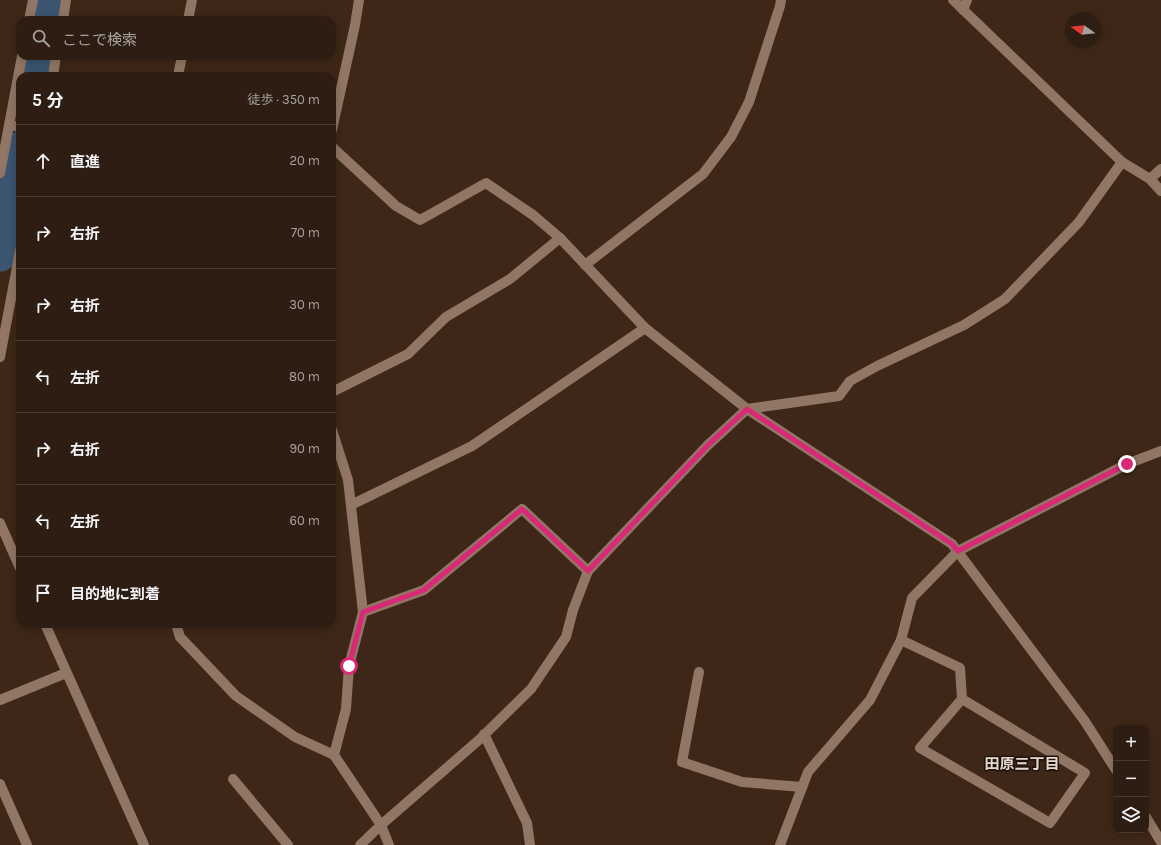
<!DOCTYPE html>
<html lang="ja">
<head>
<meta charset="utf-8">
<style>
	:root { --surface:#2e1d12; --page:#3a2a20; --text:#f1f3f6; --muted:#a7a29f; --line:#493b32 }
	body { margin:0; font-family:Karla,"Noto Sans JP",sans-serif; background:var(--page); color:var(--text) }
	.controls { position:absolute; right:12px; bottom:12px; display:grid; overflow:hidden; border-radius:8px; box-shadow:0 2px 10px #0003 }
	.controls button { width:36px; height:36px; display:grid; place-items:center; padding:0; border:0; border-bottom:1px solid var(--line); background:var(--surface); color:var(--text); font:20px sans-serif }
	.compass { position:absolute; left:1065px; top:12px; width:36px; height:36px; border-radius:50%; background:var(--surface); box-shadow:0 2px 10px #0003; rotate:285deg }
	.stop { position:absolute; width:12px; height:12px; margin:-9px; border:3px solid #db2777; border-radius:50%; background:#fff }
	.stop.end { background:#db2777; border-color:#fff; box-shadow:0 1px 4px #0008 }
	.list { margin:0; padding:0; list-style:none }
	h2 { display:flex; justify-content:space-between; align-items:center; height:52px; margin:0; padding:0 16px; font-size:17px }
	h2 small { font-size:13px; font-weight:400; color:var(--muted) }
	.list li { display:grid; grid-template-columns:26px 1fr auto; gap:12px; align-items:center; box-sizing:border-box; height:72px; padding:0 16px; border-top:1px solid var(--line) }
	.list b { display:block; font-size:15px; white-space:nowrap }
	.list em { font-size:13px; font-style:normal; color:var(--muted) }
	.icon { flex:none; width:22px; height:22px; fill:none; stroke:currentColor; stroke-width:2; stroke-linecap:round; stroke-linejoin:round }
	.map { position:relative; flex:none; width:1161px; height:845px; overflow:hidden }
	.search { position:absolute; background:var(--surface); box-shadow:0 2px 10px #0003; left:16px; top:16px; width:320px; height:44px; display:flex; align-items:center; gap:10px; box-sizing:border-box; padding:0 14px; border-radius:12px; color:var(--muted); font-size:15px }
	.panel { position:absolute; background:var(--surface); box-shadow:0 2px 10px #0003; left:16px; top:72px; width:320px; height:556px; border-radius:12px }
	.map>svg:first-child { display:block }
</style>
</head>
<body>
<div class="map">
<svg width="1161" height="845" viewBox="0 0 1161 845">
	<rect width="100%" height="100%" fill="#3e2718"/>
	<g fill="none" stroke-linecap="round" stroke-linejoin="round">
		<!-- river -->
		<g stroke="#3c5571" stroke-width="35">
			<path d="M44,20L48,0"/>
			<path d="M34,76L38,56"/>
			<path d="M0,254L20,149"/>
		</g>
		<!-- minor -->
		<g stroke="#917665" stroke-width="10">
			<path d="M953,0L1122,162L1150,179L1161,191"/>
			<path d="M963,10L967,0"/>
			<path d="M29,20L33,0"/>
			<path d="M63,20L66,0"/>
			<path d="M188,20L192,0"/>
			<path d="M53,76L56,56"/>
			<path d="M178,76L182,56"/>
			<path d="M9,125L20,127"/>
			<path d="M332,130L355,25L359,0"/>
			<path d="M332,147L396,206L420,220L486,183L533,215L560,238"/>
			<path d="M0,173L22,56"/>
			<path d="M1150,179L1161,169"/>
			<path d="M585,265L703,174L731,137L749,102L780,6L781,0"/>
			<path d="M0,357L20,251"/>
			<path d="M332,392L408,354L446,317L510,279L560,238L645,328L747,409L952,544L1084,720L1116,770"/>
			<path d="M332,430L348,480L363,612L349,666L346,709L334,755L381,825L389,845"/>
			<path d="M351,505L472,446L645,328"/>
			<path d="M0,523L20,568"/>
			<path d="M363,612L424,590L522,509L588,571"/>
			<path d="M45,624L144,845"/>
			<path d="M176,624L180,637L236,696L295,737L334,755"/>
			<path d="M901,640L960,668L962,699L1085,773L1050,823L920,748L962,699"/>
			<path d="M699,672L682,762L742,782L802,787"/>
			<path d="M0,700L66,673"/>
			<path d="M484,734L527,823L530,845"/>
			<path d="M233,779L288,845"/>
			<path d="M0,784L27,845"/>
			<path d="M1146,817L1161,842"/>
			<path d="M360,845L381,825L480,739L531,689L566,637L573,610L588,571L708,445L747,409L839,396L850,381L877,366L964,325L1005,299L1079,222L1122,162"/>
			<path d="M780,845L808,772L870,700L901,640L912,598L958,551L1127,464L1161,451"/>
		</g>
	</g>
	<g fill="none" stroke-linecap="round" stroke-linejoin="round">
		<!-- route -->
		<path stroke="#db2777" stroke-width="5" d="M349,666L363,612L424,590L522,509L588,571L708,445L747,409L952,544L958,551L1127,464"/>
	</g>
	<g text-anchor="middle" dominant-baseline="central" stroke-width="3" stroke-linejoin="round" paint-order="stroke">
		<!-- neighbourhood labels -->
		<g font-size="15" font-weight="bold" fill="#e7d8ce" stroke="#1d130c">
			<text x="1022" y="764">田原三丁目</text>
		</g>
	</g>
</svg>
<div class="controls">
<button>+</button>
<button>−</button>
<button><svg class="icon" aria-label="layers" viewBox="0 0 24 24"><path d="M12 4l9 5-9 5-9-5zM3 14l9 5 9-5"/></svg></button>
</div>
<svg class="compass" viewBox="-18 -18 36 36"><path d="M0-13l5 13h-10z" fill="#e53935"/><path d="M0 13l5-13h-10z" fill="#a7a29f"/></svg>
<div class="stop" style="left:349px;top:666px"></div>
<div class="stop end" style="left:1127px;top:464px"></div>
<div class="search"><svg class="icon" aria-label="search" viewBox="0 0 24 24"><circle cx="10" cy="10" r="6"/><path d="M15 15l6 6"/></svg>ここで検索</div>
<section class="panel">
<h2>5 分<small>徒歩 · 350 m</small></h2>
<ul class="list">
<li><svg class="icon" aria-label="ahead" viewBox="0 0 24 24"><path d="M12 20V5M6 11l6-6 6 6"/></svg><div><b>直進</b></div><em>20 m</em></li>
<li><svg class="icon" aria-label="right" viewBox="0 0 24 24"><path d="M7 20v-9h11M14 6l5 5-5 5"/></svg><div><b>右折</b></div><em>70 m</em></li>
<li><svg class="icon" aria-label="right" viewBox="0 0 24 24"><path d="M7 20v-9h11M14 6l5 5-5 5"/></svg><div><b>右折</b></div><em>30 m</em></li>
<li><svg class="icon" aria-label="left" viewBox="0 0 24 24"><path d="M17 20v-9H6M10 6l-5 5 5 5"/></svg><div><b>左折</b></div><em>80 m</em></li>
<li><svg class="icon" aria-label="right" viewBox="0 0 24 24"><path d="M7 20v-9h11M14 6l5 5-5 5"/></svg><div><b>右折</b></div><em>90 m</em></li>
<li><svg class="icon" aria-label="left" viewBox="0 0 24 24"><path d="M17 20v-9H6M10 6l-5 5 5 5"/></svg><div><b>左折</b></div><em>60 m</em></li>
<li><svg class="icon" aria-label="arrive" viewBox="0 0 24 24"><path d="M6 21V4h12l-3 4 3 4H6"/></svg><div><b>目的地に到着</b></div></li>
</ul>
</section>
</div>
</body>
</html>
